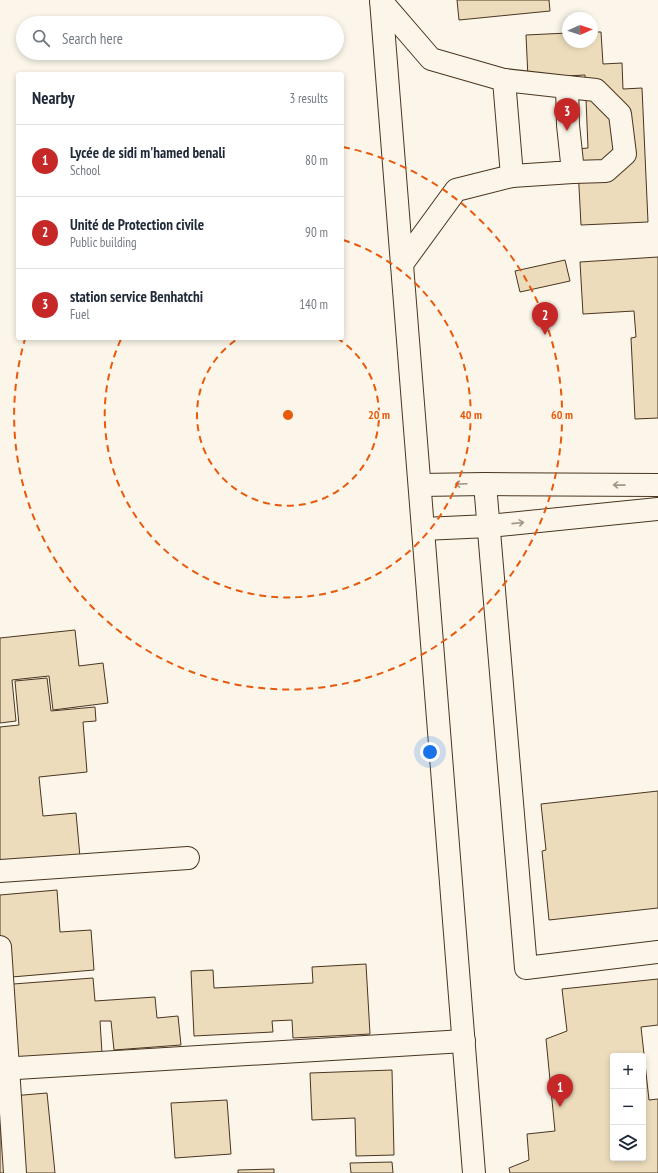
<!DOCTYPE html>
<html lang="en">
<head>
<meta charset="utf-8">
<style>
	:root { --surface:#fff; --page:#f6f6f7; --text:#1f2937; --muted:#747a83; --line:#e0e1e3; --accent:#c62828 }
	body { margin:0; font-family:"PT Sans Narrow",sans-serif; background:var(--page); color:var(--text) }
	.controls { position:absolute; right:12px; bottom:12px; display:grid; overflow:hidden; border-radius:4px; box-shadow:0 2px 6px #0003 }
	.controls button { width:36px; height:36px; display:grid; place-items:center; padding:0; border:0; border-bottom:1px solid var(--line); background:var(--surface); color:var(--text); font:20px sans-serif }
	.compass { position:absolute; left:562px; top:12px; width:36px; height:36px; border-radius:50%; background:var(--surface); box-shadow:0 2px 6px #0003; rotate:87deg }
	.you { position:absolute; left:430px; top:752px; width:14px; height:14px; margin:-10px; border:3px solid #fff; border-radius:50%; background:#1a73e8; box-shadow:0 0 0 6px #1a73e833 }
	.badge { display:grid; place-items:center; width:26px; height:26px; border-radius:50%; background:var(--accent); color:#fff; font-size:13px; font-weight:700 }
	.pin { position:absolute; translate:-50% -33px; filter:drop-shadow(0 1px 2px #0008) }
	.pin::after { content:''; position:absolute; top:21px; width:14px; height:12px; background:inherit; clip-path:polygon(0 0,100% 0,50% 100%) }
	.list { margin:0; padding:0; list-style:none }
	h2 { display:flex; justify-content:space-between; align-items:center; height:52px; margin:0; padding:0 16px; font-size:17px }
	h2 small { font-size:13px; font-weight:400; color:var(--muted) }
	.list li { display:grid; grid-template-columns:26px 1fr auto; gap:12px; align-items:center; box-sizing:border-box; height:72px; padding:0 16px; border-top:1px solid var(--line) }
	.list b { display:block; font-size:15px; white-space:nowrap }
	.list p { margin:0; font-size:13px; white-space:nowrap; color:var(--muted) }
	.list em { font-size:13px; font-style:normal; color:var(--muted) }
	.icon { flex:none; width:22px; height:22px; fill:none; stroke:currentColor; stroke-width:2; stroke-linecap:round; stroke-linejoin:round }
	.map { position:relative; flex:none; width:658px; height:1173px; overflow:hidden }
	.search { position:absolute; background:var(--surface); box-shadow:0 2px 6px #0003; left:16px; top:16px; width:328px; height:44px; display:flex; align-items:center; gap:10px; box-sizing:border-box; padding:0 14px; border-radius:22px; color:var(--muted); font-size:15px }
	.panel { position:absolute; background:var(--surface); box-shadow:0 2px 6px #0003; left:16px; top:72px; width:328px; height:268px; border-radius:4px }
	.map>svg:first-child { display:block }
</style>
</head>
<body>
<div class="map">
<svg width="658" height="1173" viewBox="0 0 658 1173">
	<rect width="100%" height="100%" fill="#fbf6e9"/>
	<!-- building -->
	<g fill="#ecdcbc" stroke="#4a3520" fill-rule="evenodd">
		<path d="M457,0H549L550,11L459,20Z"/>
		<path d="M592,32H601L603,64L622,63L623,89L642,88L648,222L581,225L577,149L588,148L585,75L528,78L526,35L568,33V42H592Z"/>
		<path d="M658,257V418L635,419L631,338L636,337L634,311L583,314L580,262Z"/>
		<path d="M565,260L570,281L520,292L515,271Z"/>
		<path d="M75,630L79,666L103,663L108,703L53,710L49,676L12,680L16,721L0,723V638Z"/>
		<path d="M47,678L51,711L95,707L96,721L83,722L87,772L39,777L43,816L76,813L80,857L0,864V727L19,725L15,681Z"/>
		<path d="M658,791V908L549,920L542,851L546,850L541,804Z"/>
		<path d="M57,890L60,932L91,930L94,970L0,978V895Z"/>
		<path d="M366,964L370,1034L293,1038L292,1020L272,1021L273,1032L194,1036L191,971L213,970L214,988L313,983L312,967Z"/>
		<path d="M93,978L95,1001L155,997L157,1018L178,1016L181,1045L114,1050L111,1021H100L102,1053L2,1060L0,985Z"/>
		<path d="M658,979V1025L641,1027L649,1100L658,1099V1173H510L509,1168L529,1160L527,1134L555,1131L546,1039L567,1031L562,989ZM613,1056H643V1158H613Z"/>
		<path d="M392,1070L394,1155L356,1156L355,1118L312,1120L310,1073Z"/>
		<path d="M47,1093L55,1173H0V1097Z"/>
		<path d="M227,1100L231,1154L175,1158L171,1103Z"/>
		<path d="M392,1162L393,1173H351L350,1163Z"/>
		<path d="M274,1169V1173H238V1170Z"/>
	</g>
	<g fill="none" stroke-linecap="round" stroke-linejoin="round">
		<!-- minor casing -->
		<g stroke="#4a3520" stroke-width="24">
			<g id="minor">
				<path d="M381,1L431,59L504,80L512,176L456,190L402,264"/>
				<path d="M504,80L567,87L568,125L573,172L512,176"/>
				<path d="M567,87L596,90L620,114L625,154L606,171L573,172"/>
				<path d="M485,484L526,968L658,952"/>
				<path d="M420,485L485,484L658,485"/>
				<path d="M423,529L489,526L658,509"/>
				<path d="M0,871L188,858"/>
				<path d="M0,947L15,1173"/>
				<path d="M0,1069L464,1041"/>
			</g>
		</g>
		<!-- major casing -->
		<g stroke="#4a3520" stroke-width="24">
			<path id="major" d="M381,0L474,1173"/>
		</g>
		<!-- minor -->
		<use href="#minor" stroke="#fbf6e9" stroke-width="22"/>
		<!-- major -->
		<use href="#major" stroke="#fbf6e9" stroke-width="22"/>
	</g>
	<!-- one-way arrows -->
	<defs><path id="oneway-shaft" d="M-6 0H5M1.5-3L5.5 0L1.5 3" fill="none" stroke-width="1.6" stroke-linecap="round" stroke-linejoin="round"/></defs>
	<g stroke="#a29684">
		<use href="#oneway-shaft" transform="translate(461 484) rotate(178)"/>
		<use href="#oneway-shaft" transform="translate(619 485) rotate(-179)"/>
		<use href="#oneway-shaft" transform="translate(518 523) rotate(-6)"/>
	</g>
	<!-- distance rings -->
	<g fill="none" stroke="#e8590c" stroke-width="2" stroke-dasharray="7 5">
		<path d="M337 338A91 91 0 1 1 239 338"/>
		<path d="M343 240A183 183 0 1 1 121 339"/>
		<path d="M343 147A274 274 0 1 1 25 339"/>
	</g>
	<circle cx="288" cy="415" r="6" fill="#e8590c" stroke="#fbf6e9" stroke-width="2"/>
	<g font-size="12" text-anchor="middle" font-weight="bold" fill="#e8590c" stroke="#fbf6e9" stroke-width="3" stroke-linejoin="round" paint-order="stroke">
		<text x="379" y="419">20 m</text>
		<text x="471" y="419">40 m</text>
		<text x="562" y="419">60 m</text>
	</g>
</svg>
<div class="controls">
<button>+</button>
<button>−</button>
<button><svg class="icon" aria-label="layers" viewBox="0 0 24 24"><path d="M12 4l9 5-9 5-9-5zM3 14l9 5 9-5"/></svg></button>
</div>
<svg class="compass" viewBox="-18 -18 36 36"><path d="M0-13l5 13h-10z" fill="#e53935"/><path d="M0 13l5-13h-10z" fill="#747a83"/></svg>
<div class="you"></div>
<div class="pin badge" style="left:560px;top:1107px">1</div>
<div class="pin badge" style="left:545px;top:335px">2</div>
<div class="pin badge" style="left:567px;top:131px">3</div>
<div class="search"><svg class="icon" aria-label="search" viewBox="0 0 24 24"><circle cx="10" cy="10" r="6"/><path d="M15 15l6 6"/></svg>Search here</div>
<section class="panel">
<h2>Nearby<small>3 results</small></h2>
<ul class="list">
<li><span class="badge">1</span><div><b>Lycée de sidi m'hamed benali</b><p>School</p></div><em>80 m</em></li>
<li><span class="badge">2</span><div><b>Unité de Protection civile</b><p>Public building</p></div><em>90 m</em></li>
<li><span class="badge">3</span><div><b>station service Benhatchi</b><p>Fuel</p></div><em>140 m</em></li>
</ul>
</section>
</div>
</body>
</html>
